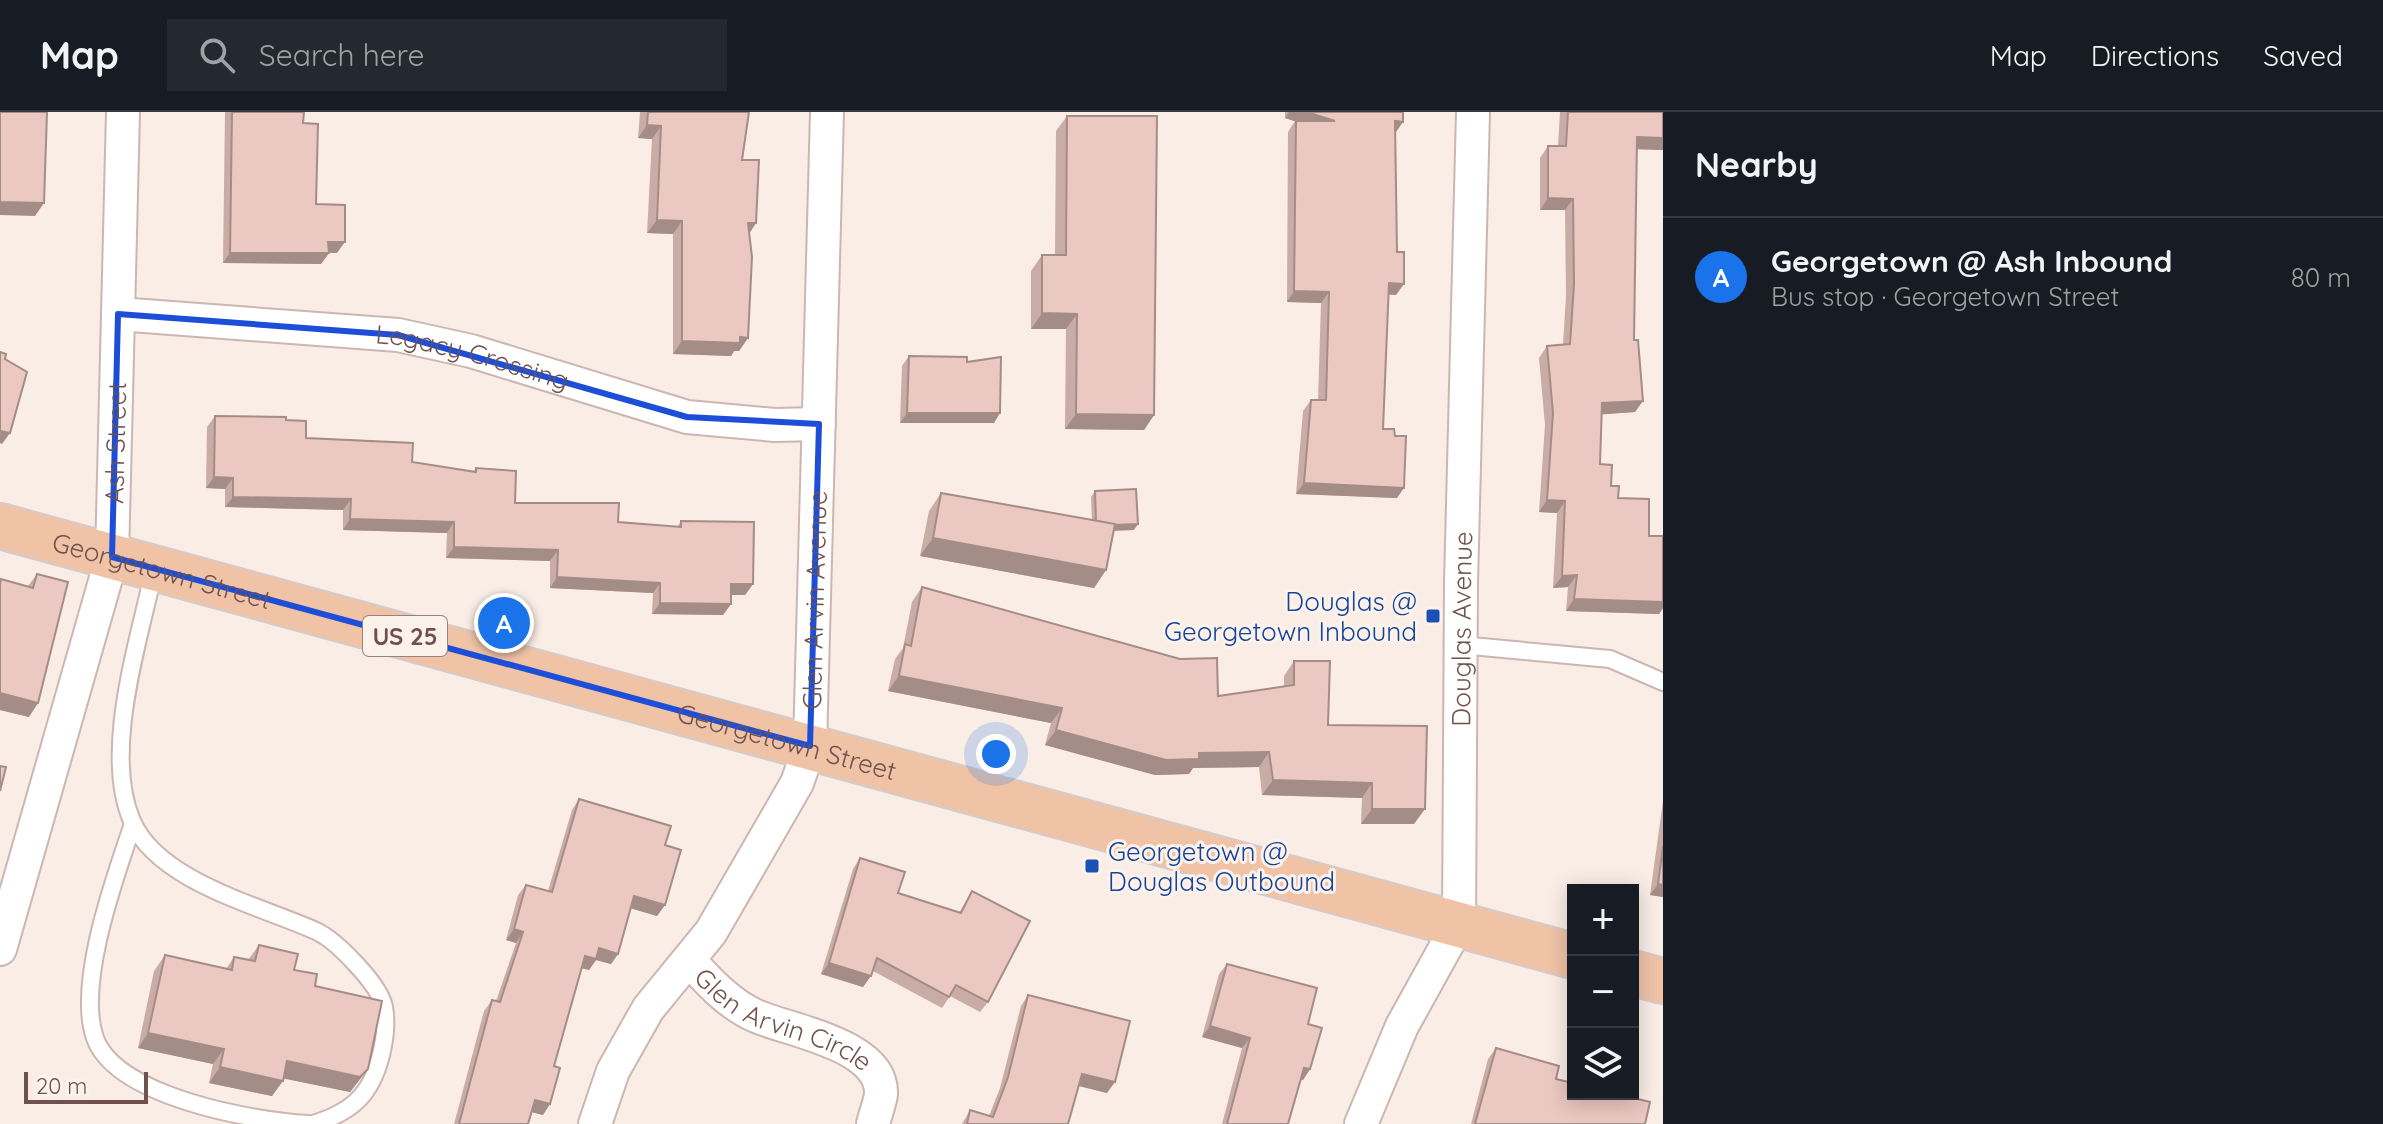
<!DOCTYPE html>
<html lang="en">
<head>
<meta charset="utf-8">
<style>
	:root { --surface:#171b24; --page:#242831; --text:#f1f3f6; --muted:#9ea1a6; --line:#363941; --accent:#1a73e8 }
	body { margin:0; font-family:Quicksand,sans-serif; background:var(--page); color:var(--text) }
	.controls { position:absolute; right:24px; bottom:24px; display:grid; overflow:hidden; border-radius:0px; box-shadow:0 4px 20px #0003 }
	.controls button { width:72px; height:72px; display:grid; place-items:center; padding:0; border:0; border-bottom:2px solid var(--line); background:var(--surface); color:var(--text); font:40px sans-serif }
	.scale { position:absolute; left:24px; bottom:20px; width:124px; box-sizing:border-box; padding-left:8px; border:4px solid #6f524e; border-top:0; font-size:22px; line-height:28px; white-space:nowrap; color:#6f524e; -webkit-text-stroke:6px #fcf2ec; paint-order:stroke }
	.you { position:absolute; left:996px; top:642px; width:28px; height:28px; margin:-20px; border:6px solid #fff; border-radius:50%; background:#1a73e8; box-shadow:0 0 0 12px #1a73e833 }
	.badge { display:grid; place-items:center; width:52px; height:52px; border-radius:50%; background:var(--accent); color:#fff; font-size:26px; font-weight:700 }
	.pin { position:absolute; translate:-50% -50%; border:4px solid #fff; box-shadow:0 2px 8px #0006 }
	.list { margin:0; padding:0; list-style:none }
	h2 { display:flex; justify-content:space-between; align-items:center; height:104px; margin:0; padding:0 32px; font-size:34px }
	h2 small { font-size:26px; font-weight:400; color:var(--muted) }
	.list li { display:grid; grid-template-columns:52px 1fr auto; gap:24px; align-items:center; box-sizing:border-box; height:120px; padding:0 32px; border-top:2px solid var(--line) }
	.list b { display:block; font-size:30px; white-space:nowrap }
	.list p { margin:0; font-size:26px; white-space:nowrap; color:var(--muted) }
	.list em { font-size:26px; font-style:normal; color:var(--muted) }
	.icon { flex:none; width:44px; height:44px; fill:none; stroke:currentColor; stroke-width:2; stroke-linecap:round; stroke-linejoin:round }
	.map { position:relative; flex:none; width:1663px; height:1012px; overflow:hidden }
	header { display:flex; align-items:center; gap:48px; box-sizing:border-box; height:112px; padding:0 40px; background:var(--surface); border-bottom:2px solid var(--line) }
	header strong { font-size:38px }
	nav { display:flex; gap:44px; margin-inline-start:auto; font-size:28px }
	.search { width:560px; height:72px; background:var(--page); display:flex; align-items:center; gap:20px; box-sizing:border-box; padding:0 28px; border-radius:0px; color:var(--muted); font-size:30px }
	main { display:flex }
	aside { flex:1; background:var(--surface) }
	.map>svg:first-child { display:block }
</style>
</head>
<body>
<header>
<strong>Map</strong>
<div class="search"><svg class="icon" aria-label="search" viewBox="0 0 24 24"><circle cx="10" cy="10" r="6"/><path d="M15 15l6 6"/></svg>Search here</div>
<nav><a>Map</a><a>Directions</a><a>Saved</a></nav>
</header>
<main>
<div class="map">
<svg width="1663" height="1012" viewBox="0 0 1663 1012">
	<rect width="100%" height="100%" fill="#f9ede6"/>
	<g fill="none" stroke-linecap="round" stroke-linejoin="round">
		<!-- lane casing -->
		<g stroke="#ccb6b1" stroke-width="20">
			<g id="lane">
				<path d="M154,458C139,529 102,640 132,709C158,770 261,794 316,819C336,828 380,873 384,895C387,912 385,927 381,943C371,983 352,1000 313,1012"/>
				<path d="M1461,533L1610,547L1663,570"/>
				<path d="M133,712C115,765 76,872 95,926C116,985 253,1009 308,1012"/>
			</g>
		</g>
		<!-- street casing -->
		<g stroke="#ccb6b1" stroke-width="36">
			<g id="street">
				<path id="s1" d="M118,202L398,223L471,239L687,305L775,313L819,312"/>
				<path id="s2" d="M0,837L112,445L123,0"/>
				<path id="s3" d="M689,848C708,869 730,893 756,904C791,919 883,933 881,982C880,991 875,1003 873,1012"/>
				<path id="s4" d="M595,1012L613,959L648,897L711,820L797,671L810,634L827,0"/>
				<path id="s5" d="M1361,1012L1402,914L1459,811L1461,471L1473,0"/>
			</g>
		</g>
		<!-- primary casing -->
		<g stroke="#d4cbca" stroke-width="48">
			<g id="primary">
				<path id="s6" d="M0,414L1573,844"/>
				<path d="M1633,861L1663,869"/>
			</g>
		</g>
		<!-- lane -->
		<use href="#lane" stroke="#fff" stroke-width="16"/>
		<!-- street -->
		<use href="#street" stroke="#fff" stroke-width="32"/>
		<!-- primary -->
		<use href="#primary" stroke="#f0c3a7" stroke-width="44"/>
	</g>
	<!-- wall -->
	<g fill="#caaca6">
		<path d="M225,0H304L303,11L316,92L337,141H329L321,152L223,151Z"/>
		<path d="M640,0H749L742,48L756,111L749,121L748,226L739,239H734L731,244L673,242V122L647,121L652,27L638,26Z"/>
		<path d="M1285,0H1403V10L1395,20L1396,183L1388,182L1383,317L1397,386L1296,382L1303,299L1311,288H1318L1321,191L1287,190L1288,20L1295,9L1285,6Z"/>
		<path d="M1560,0H1663V38L1637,37L1634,228L1635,300L1602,302L1600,352L1618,386L1649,424H1663V496L1659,502L1566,499L1568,475L1553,476L1557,401L1539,400L1545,313L1539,246L1547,234L1563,233L1566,184L1565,98H1540V46L1548,34H1558Z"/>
		<path d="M1067,4L1154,303L1144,318L1065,317L1066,217H1031V159L1042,143H1055L1056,19Z"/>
		<path d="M909,244L967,250L994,311H900L902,254Z"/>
		<path d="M215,304L286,308L306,326L412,350L473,360L476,356L515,391L618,410L677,415L681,409L753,472L745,483H731V492L723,503L652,502L653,481L550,476V449L446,446L447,421L343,418V398L225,395V377L206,376L207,315Z"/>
		<path d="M1095,379L1134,418L1114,419L1106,458L1094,476L920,444L929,399L941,381L1092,408L1091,385Z"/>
		<path d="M37,462L29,605L0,598V469L1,467L28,474Z"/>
		<path d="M922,475L1218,584L1284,575V564L1294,549L1328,613L1414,712H1361L1362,686L1262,683L1259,655L1193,656L1189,662L1155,663L1045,633L1051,611L888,579L895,547L903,536L912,490Z"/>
		<path d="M579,687L665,733V793L657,804L631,796L618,842L611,852L596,848L589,858L581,856L554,954L543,1003L532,1000L528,1012H454L484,899L492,888L496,889L516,831L506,828L518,783L526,773L548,779L572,698Z"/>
		<path d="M1663,689V785L1650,783Z"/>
		<path d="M860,746L898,781L959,801L972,779L988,890L980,900L950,884L942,896L873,859L863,875L821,862L853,757Z"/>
		<path d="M259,833L294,858L315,874L368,957L350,980L283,966L272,984L209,971L213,952L138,936L154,859L165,843L226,857L234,845L248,848Z"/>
		<path d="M1227,852L1308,912L1310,957L1303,968H1301L1288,1012H1222L1242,936L1202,925L1219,862Z"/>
		<path d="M1028,883L1107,981L1079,974L1068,1012H962L970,998L989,1004L1000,976L1021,894Z"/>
		<path d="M1496,936L1556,967L1645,1012H1471L1488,947Z"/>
	</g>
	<!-- shaded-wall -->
	<g fill="#a48c87">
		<path d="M1289,0H1307L1335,9L1327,20L1285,6Z"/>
		<path d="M1395,9L1403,10L1396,20H1387Z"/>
		<path d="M647,13L661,14L652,27L638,26Z"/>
		<path d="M1637,25L1663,26V38L1629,37Z"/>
		<path d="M1548,86L1573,87L1565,98H1540Z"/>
		<path d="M0,90L44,91L35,104L0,103Z"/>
		<path d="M657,108L682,109L673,122L647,121Z"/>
		<path d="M748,111H756L747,125Z"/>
		<path d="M328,130H345L337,141L321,140Z"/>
		<path d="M230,141H329L321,152L223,151Z"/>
		<path d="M1389,171L1404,172L1396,183L1381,182Z"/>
		<path d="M1294,179L1329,180L1321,191L1287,190Z"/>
		<path d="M1042,201L1077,202L1066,217H1031Z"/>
		<path d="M740,225L748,226L739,239H734L731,244L673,242L682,229Z"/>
		<path d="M1643,289L1635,300L1594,303L1602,291Z"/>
		<path d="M907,301H1000L994,311H900Z"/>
		<path d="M1076,302L1154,303L1144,318L1065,317Z"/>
		<path d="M0,319L10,321L2,332L0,331Z"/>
		<path d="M214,365L233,366L225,377L206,376Z"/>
		<path d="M1304,371L1404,376L1397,386L1296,382Z"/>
		<path d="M233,385L351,387L343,398L225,395Z"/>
		<path d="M1547,388L1565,389L1557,401L1539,400Z"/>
		<path d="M350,407L454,410L447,421L343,418Z"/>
		<path d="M1138,412L1134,418L1092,419L1096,414Z"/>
		<path d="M933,426L1106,458L1094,476L920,444Z"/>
		<path d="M454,435L558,438L550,449L446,446Z"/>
		<path d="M1577,463L1568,475L1553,476L1562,464Z"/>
		<path d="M557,465L660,471L653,481L550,476Z"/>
		<path d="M731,472H753L745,483H724Z"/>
		<path d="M1574,487L1663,490V496L1659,502L1566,499Z"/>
		<path d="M660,491L731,492L723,503L652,502Z"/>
		<path d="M899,564L1062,596L1051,611L888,579Z"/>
		<path d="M0,581L38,591L29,605L0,598Z"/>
		<path d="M1056,618L1199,641L1269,640L1259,655L1193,656L1189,662L1155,663L1045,633Z"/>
		<path d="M1273,668L1372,671L1362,686L1262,683Z"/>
		<path d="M1372,697H1425L1414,712H1361Z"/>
		<path d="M1658,772L1663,773V785L1650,783Z"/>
		<path d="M634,784L665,793L657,804L626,795Z"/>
		<path d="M514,817L523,820L516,831L506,828Z"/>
		<path d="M599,836L618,842L611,852L596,848L589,858L577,855L585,844Z"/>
		<path d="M829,851L871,864L863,875L821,862Z"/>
		<path d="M1210,914L1250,926L1242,936L1202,925Z"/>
		<path d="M148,921L224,937L213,952L138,936Z"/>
		<path d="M287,949L368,957L350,980L276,965Z"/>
		<path d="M220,955L283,969L272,984L209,971Z"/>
		<path d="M1304,956L1310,957L1303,968L1297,966Z"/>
		<path d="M1082,962L1115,970L1107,981L1075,973Z"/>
		<path d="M535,988L550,992L543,1003L527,999Z"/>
	</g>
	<!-- building -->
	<g fill="#ebc8c1" stroke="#a48c87" stroke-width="2">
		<path d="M0,0H47L44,91L0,90Z"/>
		<path d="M232,0H304L303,11L318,12L316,92L345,93V130H328L329,141H230Z"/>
		<path d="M648,0H749L742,48H759L756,111H748L752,145L748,226L740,225V231L682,229V109L657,108L661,14L647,13Z"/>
		<path d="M1307,0H1403V10L1395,9L1397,140H1404V172L1389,171L1383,317H1394L1395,324H1406L1404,376L1304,371L1311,288H1326L1329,180L1294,179L1296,9H1335Z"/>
		<path d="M1568,0H1663V26L1637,25L1634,228H1638L1643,289L1602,291L1600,352L1612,353L1611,374H1619L1618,386L1649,387V424H1663V490L1574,487L1577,463L1562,464L1565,389L1547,388L1553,301L1547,234L1570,232L1574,172L1573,87L1548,86V34H1566Z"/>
		<path d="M1067,4H1157L1154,303L1076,302L1077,202L1042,201V143H1066Z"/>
		<path d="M0,240L6,242L5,247L27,260L10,321L0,319Z"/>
		<path d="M909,244L967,245V250L1001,245L1000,301H907Z"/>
		<path d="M215,304L286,305V308L306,309V326L413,331L412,350L476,360V356L516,359L515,391H619L618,410L681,415V409L754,410L753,472H731V492L660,491V471L557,465L558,438L454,435V410L350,407L351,387L233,385V366L214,365Z"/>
		<path d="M1136,377L1138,412L1115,413L1096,409L1095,379Z"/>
		<path d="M941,381L1115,412L1106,458L933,426Z"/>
		<path d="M37,462L68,470L38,591L0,581V472L1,467L33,476Z"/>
		<path d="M922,475L1180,547L1217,546L1218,584L1294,573V549H1330L1328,613L1427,614L1425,697H1372V671L1273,668L1269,640L1199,641V647L1166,648L1056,618L1062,596L899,564L905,532L911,534Z"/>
		<path d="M0,654L6,655L0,679Z"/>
		<path d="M579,687L671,714L665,733L681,738L665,793L634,784L618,842L599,836L596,847L585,844L554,954L560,956L550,992L535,988L528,1012H459L492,888L500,890L523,820L514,817L526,773L552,780Z"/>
		<path d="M1663,734V773L1658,772Z"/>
		<path d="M860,746L905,760L898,781L961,801L972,779L1030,809L988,890L956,873L949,885L877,846L871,864L829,851Z"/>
		<path d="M259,833L298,842L294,858L317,862L315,874L382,889L368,957L360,965L287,949L283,969L220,955L224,937L148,921L165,843L232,858L234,845L255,849Z"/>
		<path d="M1227,852L1317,876L1308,912L1322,916L1310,957L1304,956L1288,1012H1227L1250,926L1210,914Z"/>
		<path d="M1028,883L1130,909L1115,970L1082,962L1068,1012H967L970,998L993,1005L1008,965Z"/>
		<path d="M1496,936L1559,954L1556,967L1573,971V982H1618L1650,990L1645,1012H1475Z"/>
	</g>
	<!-- marked area -->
	<path fill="none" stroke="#1d4ed8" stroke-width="6" stroke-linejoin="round" d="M118,202L398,223L687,305L819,312L810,634L112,445Z"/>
	<!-- markers -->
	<g fill="#1a4fb4" stroke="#fcf2ec" stroke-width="3">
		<rect x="1425" y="496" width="16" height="16" rx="4"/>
		<rect x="1084" y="746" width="16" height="16" rx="4"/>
	</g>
	<g text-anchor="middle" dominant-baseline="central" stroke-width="6" stroke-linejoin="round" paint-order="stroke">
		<!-- shield labels -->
		<rect fill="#fcf2ec" stroke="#99827d" stroke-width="2" x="363" y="504" width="84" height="40" rx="6"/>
		<g font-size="24" font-weight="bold" fill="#6f524e">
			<text x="405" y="524">US 25</text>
		</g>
		<!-- street labels -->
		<g font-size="26" fill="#6f524e" stroke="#fcf2ec">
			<text stroke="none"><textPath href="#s1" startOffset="358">Legacy Crossing</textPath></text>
			<text stroke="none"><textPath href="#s2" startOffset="522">Ash Street</textPath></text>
			<text stroke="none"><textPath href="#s6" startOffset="168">Georgetown Street</textPath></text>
			<text stroke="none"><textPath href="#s4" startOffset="584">Glen Arvin Avenue</textPath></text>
			<text stroke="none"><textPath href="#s5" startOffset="518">Douglas Avenue</textPath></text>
			<text stroke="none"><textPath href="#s6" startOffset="816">Georgetown Street</textPath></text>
			<text stroke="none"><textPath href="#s3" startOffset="114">Glen Arvin Circle</textPath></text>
		</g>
		<!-- transit labels -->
		<g font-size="26" fill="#164399" stroke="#fcf2ec" text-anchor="end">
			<text x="1417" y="489">Douglas @<tspan x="1417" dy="30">Georgetown Inbound</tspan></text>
			<text x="1108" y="739" text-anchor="start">Georgetown @<tspan x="1108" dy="30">Douglas Outbound</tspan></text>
		</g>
	</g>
</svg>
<div class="controls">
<button>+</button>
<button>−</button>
<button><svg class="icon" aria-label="layers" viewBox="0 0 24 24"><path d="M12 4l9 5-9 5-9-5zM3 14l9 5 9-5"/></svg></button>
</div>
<div class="scale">20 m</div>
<div class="you"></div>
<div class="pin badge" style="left:504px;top:511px">A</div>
</div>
<aside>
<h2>Nearby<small></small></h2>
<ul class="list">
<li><span class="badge">A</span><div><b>Georgetown @ Ash Inbound</b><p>Bus stop · Georgetown Street</p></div><em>80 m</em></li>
</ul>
</aside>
</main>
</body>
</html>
